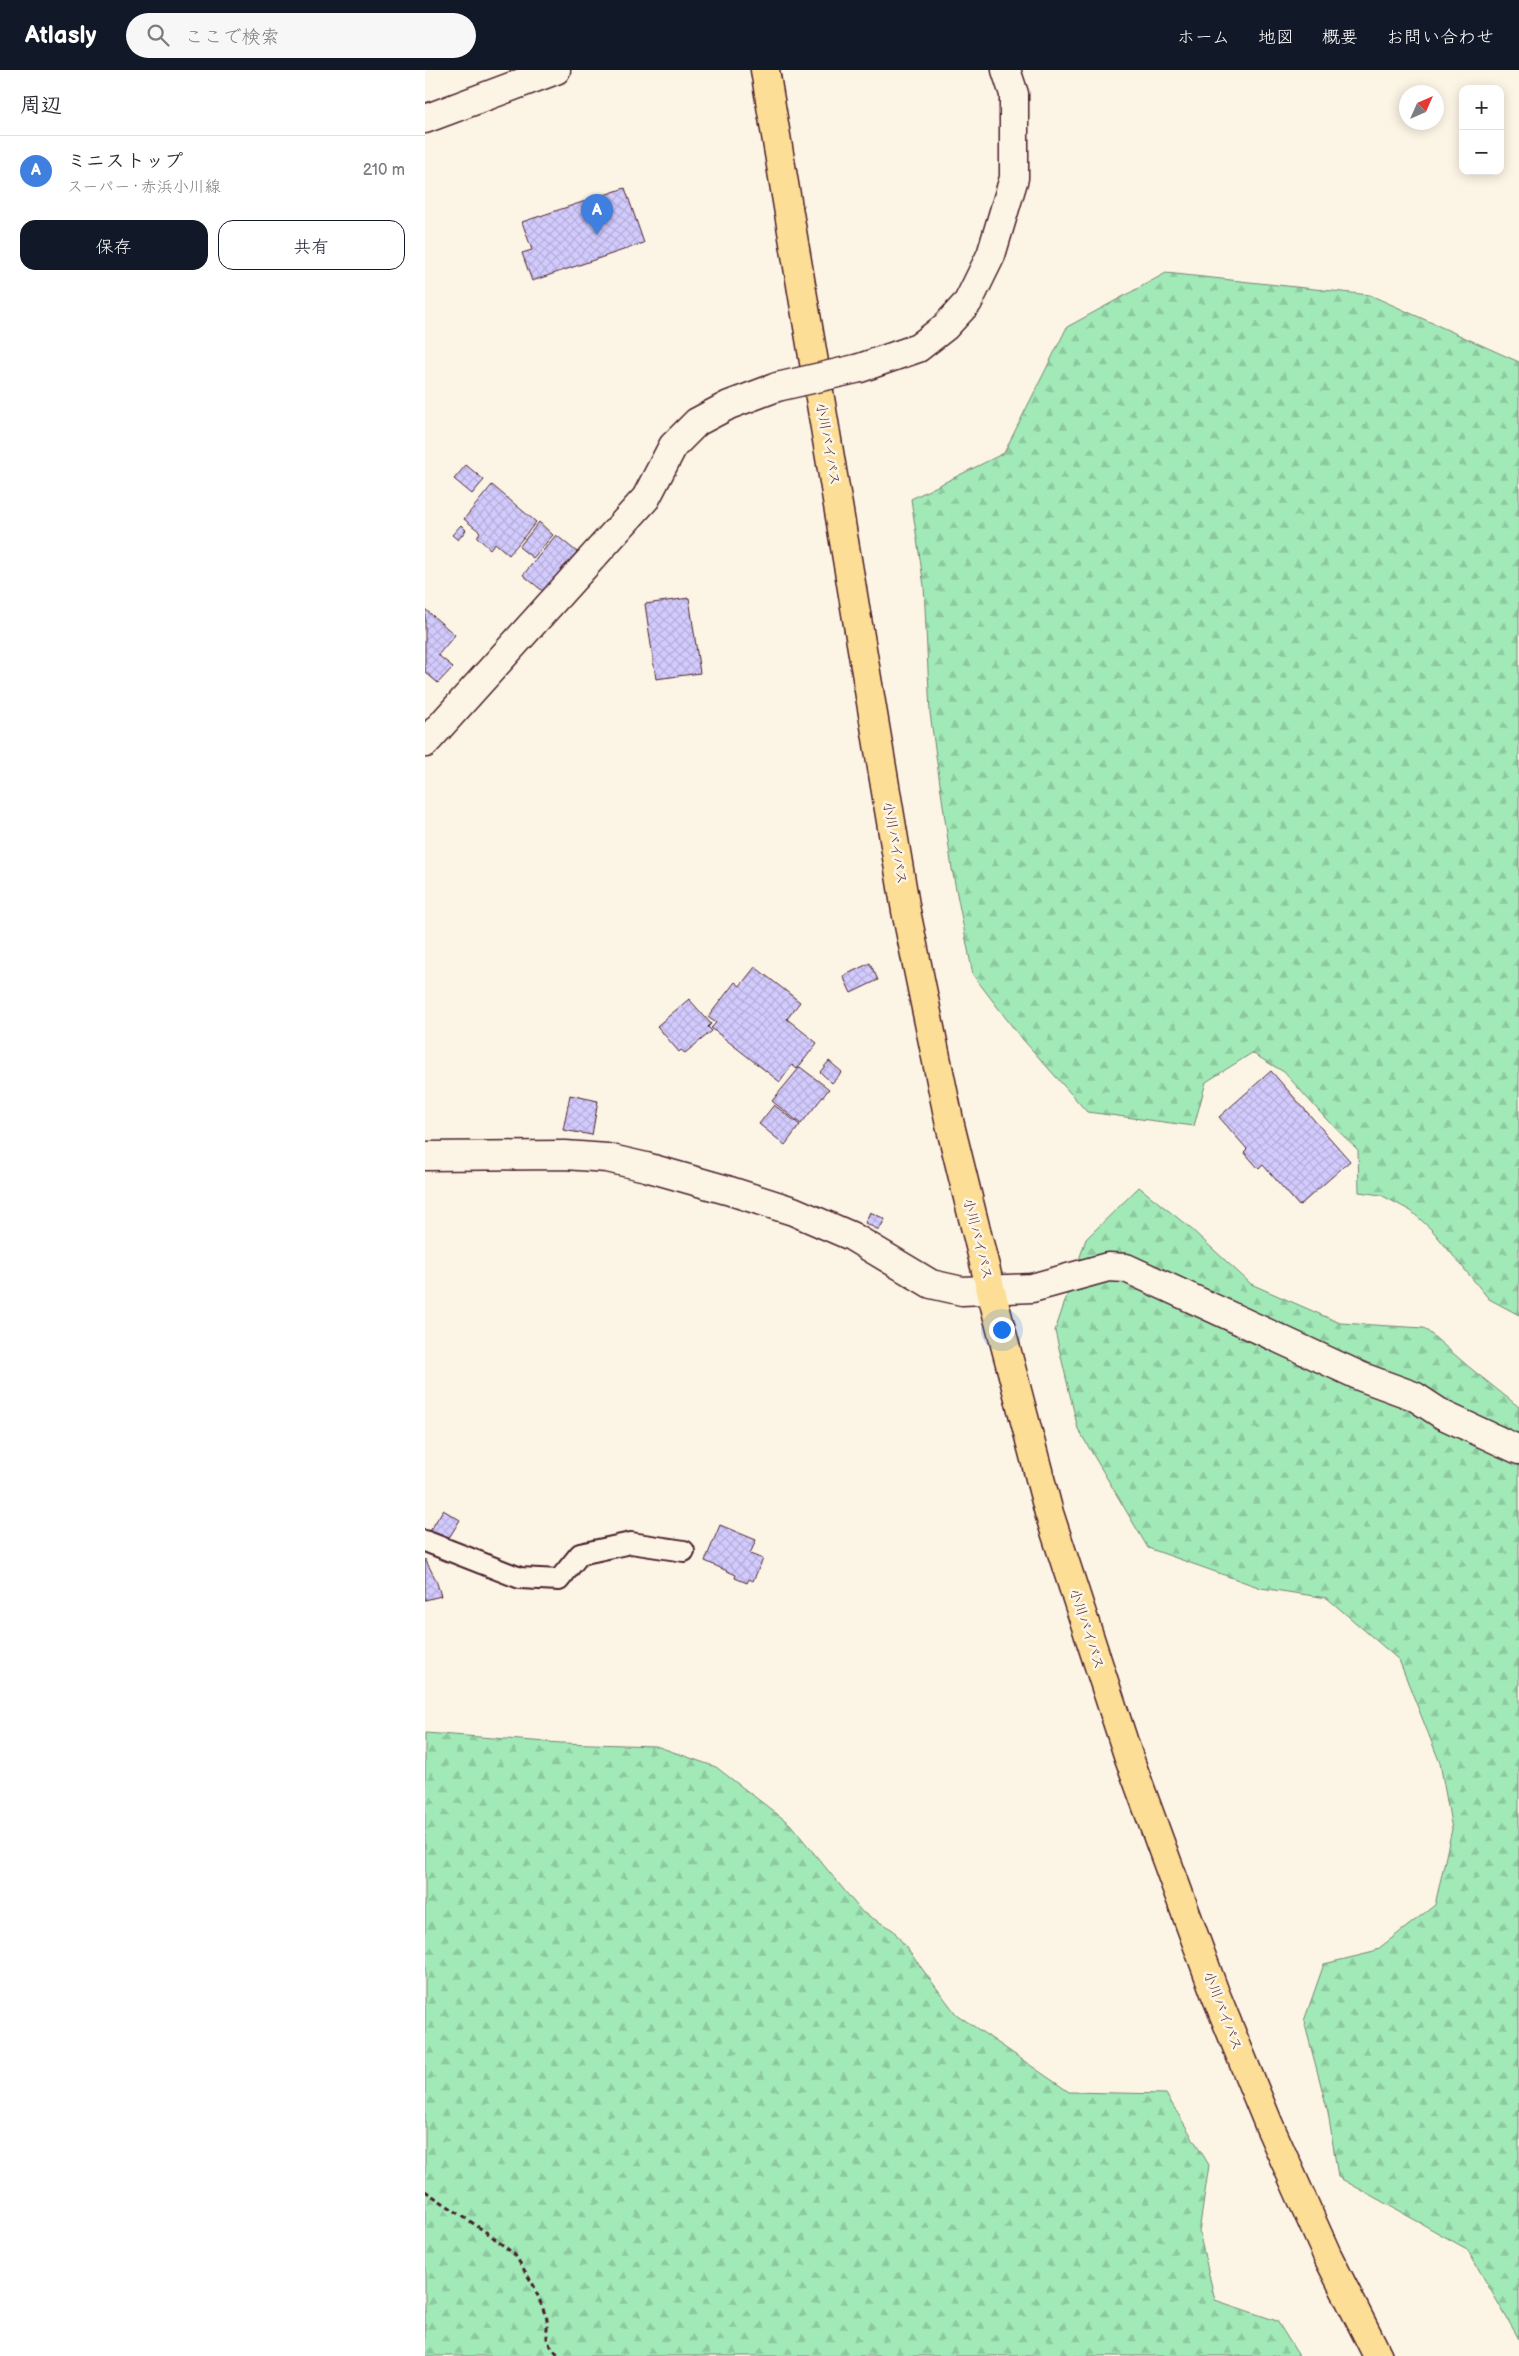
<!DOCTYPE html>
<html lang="ja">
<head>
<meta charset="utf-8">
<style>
	:root { --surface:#fff; --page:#f7f7f7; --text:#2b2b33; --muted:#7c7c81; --line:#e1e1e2; --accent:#111827 }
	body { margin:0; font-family:"Balsamiq Sans","Klee One",sans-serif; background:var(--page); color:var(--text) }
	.controls { position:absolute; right:15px; top:15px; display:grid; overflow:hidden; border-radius:10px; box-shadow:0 2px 12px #0003 }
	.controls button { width:45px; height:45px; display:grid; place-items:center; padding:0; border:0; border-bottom:1px solid var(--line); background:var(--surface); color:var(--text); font:25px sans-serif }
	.compass { position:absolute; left:974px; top:15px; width:45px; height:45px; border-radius:50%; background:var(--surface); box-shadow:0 2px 12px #0003; rotate:45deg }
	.you { position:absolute; left:576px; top:1259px; width:18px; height:18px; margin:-12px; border:4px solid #fff; border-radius:50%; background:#1a73e8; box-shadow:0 0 0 8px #1a73e833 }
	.badge { display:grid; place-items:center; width:32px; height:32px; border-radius:50%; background:var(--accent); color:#fff; font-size:16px; font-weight:700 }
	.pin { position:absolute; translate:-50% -41px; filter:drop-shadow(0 1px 2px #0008) }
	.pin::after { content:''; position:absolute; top:26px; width:18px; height:15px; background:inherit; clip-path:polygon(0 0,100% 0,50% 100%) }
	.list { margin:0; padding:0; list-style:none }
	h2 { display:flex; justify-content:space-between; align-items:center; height:65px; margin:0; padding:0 20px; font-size:21px }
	h2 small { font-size:16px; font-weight:400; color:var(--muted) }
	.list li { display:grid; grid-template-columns:32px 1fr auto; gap:15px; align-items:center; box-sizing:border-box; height:70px; padding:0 20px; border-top:1px solid var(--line) }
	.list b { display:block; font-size:19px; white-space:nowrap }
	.list p { margin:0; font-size:16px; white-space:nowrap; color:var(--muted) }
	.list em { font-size:16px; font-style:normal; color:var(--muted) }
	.actions { display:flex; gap:10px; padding:15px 20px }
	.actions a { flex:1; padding:11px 0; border:1px solid var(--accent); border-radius:15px; text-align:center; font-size:18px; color:var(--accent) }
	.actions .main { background:var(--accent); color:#fff }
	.icon { flex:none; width:28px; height:28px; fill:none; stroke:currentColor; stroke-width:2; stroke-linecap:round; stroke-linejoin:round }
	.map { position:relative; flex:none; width:1094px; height:2286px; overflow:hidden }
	header { display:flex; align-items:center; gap:30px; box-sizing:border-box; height:70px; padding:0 25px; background:var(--accent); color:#fff }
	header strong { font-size:24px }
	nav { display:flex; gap:28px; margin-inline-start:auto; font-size:18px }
	.search { width:350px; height:45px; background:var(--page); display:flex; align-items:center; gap:12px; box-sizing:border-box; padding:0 18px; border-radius:28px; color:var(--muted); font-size:19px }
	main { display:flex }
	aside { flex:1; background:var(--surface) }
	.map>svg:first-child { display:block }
</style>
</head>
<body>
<header>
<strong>Atlasly</strong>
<div class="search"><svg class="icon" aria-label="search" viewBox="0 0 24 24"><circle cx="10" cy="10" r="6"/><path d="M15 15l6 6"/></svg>ここで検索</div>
<nav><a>ホーム</a><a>地図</a><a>概要</a><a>お問い合わせ</a></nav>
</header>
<main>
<aside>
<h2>周辺<small></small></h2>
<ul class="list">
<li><span class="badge" style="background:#3f7fe0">A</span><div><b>ミニストップ</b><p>スーパー · 赤浜小川線</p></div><em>210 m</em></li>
</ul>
<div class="actions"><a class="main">保存</a><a>共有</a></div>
</aside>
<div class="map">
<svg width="1094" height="2286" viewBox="0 0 1094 2286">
	<defs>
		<pattern id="forest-firs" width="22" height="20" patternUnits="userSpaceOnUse" patternTransform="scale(1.25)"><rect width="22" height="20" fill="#a1eab8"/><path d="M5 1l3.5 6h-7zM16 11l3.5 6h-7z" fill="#8cc89e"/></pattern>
		<pattern id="building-cross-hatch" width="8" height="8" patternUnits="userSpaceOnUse" patternTransform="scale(1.25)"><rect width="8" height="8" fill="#d2cbfd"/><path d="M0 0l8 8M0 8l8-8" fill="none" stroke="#b6aed9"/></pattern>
	</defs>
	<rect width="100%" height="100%" fill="#fcf5e5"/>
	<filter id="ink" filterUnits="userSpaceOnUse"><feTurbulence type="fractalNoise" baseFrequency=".02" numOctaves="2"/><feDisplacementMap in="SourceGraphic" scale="10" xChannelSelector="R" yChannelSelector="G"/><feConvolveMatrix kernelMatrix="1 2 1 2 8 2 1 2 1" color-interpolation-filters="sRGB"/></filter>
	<g filter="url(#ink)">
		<!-- forest -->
		<g fill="url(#forest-firs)" stroke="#768472">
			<path d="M741,203L945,225L1094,292V1245L1064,1229L1007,1160L986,1141L956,1125L934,1122L933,1080L902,1050L859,1002L827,983L781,1012L769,1056L662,1042L593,964L548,905L527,799L505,643L499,516L486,429L579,383L642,257Z"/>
			<path d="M714,1117L764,1157L826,1214L915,1253L999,1258L1044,1297L1094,1337V2269L1042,2179L913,2107L903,2042L879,1951L899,1894L949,1882L1010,1835L1027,1759L1015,1693L974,1590L902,1528L836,1518L723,1478L653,1359L630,1261L661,1169Z"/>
			<path d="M0,1663L136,1673L231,1676L291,1697L365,1754L437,1842L468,1860L531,1944L644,2022L741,2024L784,2095L774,2162L790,2230L852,2251L874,2286H0Z"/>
		</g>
		<!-- building -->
		<g fill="url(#building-cross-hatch)" stroke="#4a1f2b">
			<path d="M200,118L219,173L107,211L97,183L107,180L97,152Z"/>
			<path d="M41,395L59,410L47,424L29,409Z"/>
			<path d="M67,415L111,452L84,485L70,473L65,479L52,467L55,462L39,449Z"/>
			<path d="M114,452L128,465L108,488L94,477Z"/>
			<path d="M36,455L41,460L33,470L27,465Z"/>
			<path d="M131,465L152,482L119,522L98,505Z"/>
			<path d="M264,528L275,603L231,609L220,534Z"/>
			<path d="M0,539L30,565L13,585L28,597L13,613L0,602Z"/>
			<path d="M445,893L453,910L426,923L418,906Z"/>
			<path d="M330,897L375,932L362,949L392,973L372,999L367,995L355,1012L286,958L291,953L283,947L310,912L315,916Z"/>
			<path d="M264,929L286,954L283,957L287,961L260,983L256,980L254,982L232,956Z"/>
			<path d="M404,991L417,1002L407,1013L395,1002Z"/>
			<path d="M375,997L404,1019L376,1054L347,1031Z"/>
			<path d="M846,1001L925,1091L874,1136L838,1095L834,1099L819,1082L822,1079L794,1047Z"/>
			<path d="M145,1025L173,1031L167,1065L138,1060Z"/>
			<path d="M349,1035L375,1055L360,1075L334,1054Z"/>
			<path d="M445,1142L460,1149L454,1160L440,1153Z"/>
			<path d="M18,1440L35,1450L22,1471L5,1461Z"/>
			<path d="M295,1455L331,1470L325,1484L338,1489L328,1511L324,1509L322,1513L310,1508L311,1505L280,1491Z"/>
			<path d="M0,1489L11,1510L16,1526L0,1530Z"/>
		</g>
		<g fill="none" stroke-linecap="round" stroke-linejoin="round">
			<!-- service casing -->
			<g stroke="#4a1f2b" stroke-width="24">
				<path id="service" d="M0,1471L95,1508L134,1510L155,1484L206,1473L259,1481"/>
			</g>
			<!-- minor casing -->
			<g stroke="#4a1f2b" stroke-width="31">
				<g id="minor">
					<path d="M435,298L493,278L520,257L543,232L566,185L589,108V24L581,0"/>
					<path d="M0,673L221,428L248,376L272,352L304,335L352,317"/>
					<path d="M0,1086L140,1085L182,1088L221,1097L302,1120L368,1141L426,1166L506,1214L537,1221L607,1218L683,1197L701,1198L937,1307L989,1326L1018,1345L1094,1380"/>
				</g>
			</g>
			<!-- secondary casing -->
			<g stroke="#4a1f2b" stroke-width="31">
				<path id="secondary" d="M0,49L131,0"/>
			</g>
			<!-- trunk casing -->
			<g stroke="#4a1f2b" stroke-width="31">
				<path id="trunk" d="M340,0L481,841L525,1055L566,1221L624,1443L703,1685L790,1923L844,2055L902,2185L953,2286"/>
			</g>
			<!-- path -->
			<path stroke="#4a1f2b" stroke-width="3" stroke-dasharray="5 4" stroke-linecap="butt" d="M0,2121L64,2164L90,2185L109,2216L122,2249V2271L134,2286"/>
			<!-- service -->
			<use href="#service" stroke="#fcf5e5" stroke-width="20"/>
			<!-- minor -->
			<use href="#minor" stroke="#fcf5e5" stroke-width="28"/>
			<!-- secondary -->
			<use href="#secondary" stroke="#fcf5e5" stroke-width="28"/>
			<!-- trunk -->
			<use href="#trunk" stroke="#fcde96" stroke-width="28"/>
			<!-- minor-bridge casing -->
			<g stroke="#4a1f2b" stroke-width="31" stroke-linecap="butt">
				<path id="minor-bridge" d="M352,317L435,298"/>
			</g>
			<!-- minor-bridge -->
			<use href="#minor-bridge" stroke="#fcf5e5" stroke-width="28"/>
		</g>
	</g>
	<g text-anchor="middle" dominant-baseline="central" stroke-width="5" stroke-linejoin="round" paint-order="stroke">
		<!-- street labels -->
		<g font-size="14" fill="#4a1f2b" stroke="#fcf5e5">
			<text transform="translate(403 374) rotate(80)">小川バイパス</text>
			<text transform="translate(470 773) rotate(80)">小川バイパス</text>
			<text transform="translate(553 1169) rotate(76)">小川バイパス</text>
			<text transform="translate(662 1559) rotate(72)">小川バイパス</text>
			<text transform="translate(798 1941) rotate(69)">小川バイパス</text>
		</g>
	</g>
</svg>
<div class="controls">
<button>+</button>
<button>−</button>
</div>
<svg class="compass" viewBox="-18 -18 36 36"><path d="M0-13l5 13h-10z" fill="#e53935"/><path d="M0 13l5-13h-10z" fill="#7c7c81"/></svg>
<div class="you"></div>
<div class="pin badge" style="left:172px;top:165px;background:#3f7fe0">A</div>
</div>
</main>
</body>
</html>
